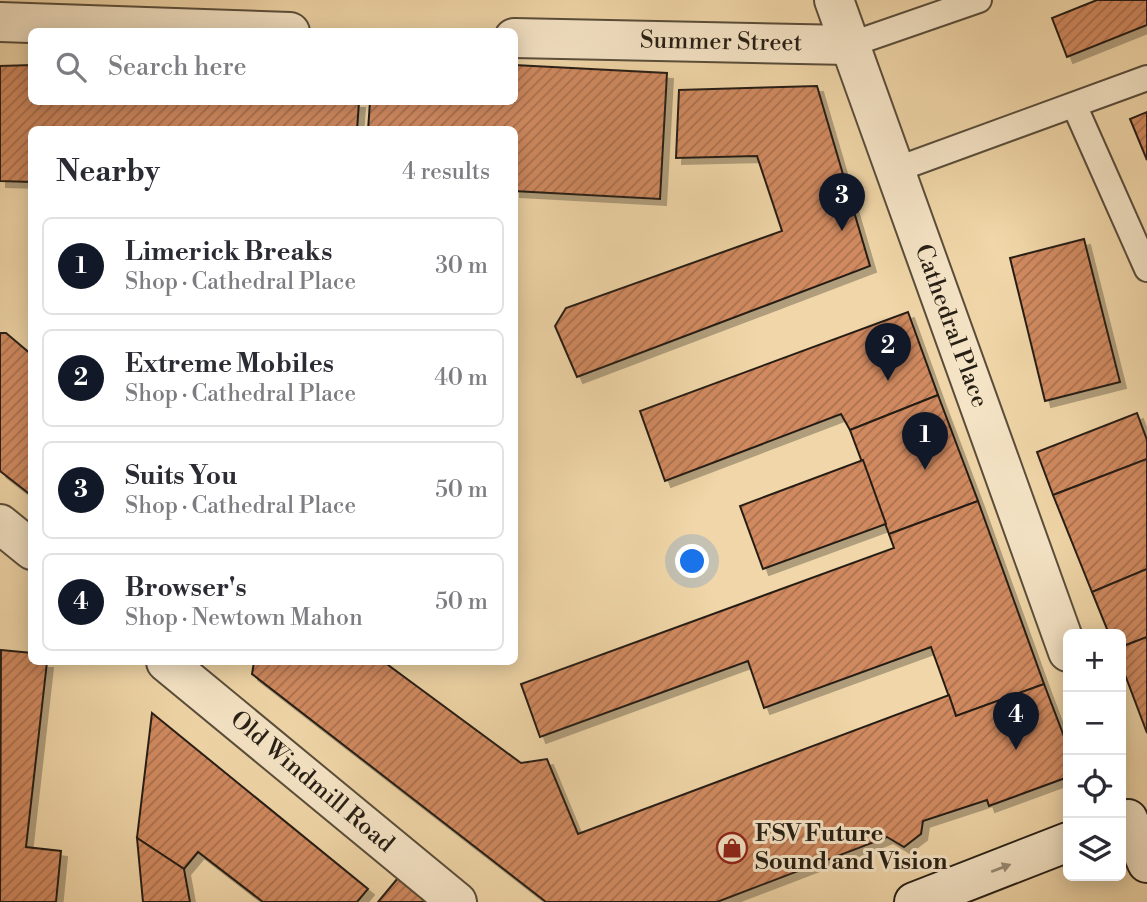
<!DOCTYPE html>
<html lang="en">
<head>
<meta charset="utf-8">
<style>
	:root { --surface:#fff; --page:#f7f7f7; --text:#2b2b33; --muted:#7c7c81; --line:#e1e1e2; --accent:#111827 }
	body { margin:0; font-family:"Libre Bodoni",serif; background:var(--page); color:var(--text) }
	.controls { position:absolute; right:21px; bottom:21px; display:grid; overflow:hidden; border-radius:10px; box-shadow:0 4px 18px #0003 }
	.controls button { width:63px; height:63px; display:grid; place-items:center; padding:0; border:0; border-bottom:2px solid var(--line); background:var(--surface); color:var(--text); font:35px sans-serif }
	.you { position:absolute; left:693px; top:562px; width:24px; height:24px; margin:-18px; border:5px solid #fff; border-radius:50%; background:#1a73e8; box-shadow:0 0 0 10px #1a73e833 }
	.badge { display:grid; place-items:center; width:46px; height:46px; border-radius:50%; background:var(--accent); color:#fff; font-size:23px; font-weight:700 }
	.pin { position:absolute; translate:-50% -58px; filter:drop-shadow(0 2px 4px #0008) }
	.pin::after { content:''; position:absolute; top:37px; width:24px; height:21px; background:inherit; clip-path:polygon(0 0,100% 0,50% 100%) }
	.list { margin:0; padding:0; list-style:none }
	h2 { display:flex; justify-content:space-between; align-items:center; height:91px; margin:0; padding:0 28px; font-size:30px }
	h2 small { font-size:23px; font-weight:400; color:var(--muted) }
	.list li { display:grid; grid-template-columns:46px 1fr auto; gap:21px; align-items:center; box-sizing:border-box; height:98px; margin:0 14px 14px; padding:0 14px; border:2px solid var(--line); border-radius:10px }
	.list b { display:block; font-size:26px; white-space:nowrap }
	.list p { margin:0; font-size:23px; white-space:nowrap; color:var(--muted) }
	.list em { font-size:23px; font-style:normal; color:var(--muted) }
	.icon { flex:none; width:38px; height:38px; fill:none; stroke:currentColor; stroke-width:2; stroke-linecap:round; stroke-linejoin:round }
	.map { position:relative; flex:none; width:1147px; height:902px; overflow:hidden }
	.search { position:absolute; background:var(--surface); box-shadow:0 4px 18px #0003; left:28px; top:28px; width:490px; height:77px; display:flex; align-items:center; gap:18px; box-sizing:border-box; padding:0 24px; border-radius:10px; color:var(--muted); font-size:26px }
	.panel { position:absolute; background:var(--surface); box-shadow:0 4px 18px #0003; left:28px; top:126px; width:490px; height:539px; border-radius:10px }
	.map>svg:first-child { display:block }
</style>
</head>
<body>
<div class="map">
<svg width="1147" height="902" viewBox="0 0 1147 902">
	<defs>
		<pattern id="building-hatch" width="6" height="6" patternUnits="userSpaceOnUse" patternTransform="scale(1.75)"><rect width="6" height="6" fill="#d18a60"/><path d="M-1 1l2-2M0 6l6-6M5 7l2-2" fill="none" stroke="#aa704e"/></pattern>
		<filter id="shadow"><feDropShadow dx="6" dy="6" stdDeviation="0" flood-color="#0004"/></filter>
	</defs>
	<rect width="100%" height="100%" fill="#f0d6a8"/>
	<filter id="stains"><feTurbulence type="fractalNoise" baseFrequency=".00286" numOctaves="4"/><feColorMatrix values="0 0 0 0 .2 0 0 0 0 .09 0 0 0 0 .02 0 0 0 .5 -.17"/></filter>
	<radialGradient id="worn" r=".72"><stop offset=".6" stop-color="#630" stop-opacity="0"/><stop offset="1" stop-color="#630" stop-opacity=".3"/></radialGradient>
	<!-- building -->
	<g fill="url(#building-hatch)" stroke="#271f15" stroke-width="2" filter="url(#shadow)">
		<path d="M1097,0H1147V25L1067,57L1052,18Z"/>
		<path d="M32,65V102H359L357,130H32V182L0,181V66Z"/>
		<path d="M514,65L667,73L660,199L514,191V130H368L370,102H514Z"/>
		<path d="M817,86L870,266L577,377L555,326L566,308L782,231L757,156L676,158L679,90Z"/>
		<path d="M1147,112V160L1130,119Z"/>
		<path d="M1084,239L1120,382L1045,401L1010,258Z"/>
		<path d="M908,312L938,395L850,430L841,414L665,481L640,411Z"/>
		<path d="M0,333H6L32,355V496L0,471Z"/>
		<path d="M938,395L978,501L889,534L850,430Z"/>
		<path d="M1137,413L1147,440V459L1053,495L1037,452Z"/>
		<path d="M1147,459V569L1092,592L1053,495Z"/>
		<path d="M863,460L886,524L763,569L740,506Z"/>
		<path d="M978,501L1044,684L956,716L931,647L764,708L748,661L540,737L521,684L894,548L889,534Z"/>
		<path d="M1147,569V637L1121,647V634H1109L1092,592Z"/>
		<path d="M1147,637V733L1121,664V647Z"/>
		<path d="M1,650L32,653V662H47L26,847L61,851L56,902H0Z"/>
		<path d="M254,662H384L521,763L547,759L578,834L949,695L956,716L1044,684L1068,747V777L989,806L987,800L923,821L921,834L904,847L887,837L717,902H546L252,674Z"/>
		<path d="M152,713L368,889L357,902H263L198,852L184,869L137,838Z"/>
		<path d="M137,838L184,869L190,902H143Z"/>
		<path d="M398,878L429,902H378Z"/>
	</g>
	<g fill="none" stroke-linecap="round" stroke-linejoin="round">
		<!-- service casing -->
		<g stroke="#594d3a" stroke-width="28">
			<g id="service">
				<path d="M849,45L979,0"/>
				<path d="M1075,107L1147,269"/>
				<path d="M895,170L1147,78"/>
			</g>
		</g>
		<!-- minor casing -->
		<g stroke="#594d3a" stroke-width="42">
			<g id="minor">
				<path d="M834,0L1068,652"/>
				<path d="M0,22L290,32"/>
				<path d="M514,38L849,45"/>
				<path d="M0,524L32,550"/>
				<path d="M166,662L457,902"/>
			</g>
		</g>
		<!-- secondary casing -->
		<g stroke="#271f15" stroke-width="42">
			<g id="secondary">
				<path d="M1128,819L1147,863"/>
				<path d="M914,902L1068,842"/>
			</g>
		</g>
		<!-- service -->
		<use href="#service" stroke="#f5e4c6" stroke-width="24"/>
		<!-- minor -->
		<use href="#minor" stroke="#f5e4c6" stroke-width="38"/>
		<!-- secondary -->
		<use href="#secondary" stroke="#f5e4c6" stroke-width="38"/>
	</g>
	<!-- one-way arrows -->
	<defs><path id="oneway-solid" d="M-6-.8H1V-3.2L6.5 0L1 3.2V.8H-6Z" transform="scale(1.75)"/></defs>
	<use fill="#988b76" href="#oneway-solid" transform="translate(1001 868) rotate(-21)"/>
	<!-- icons -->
	<defs>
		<g id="shop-ring" transform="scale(1.575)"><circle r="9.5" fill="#f5e4c6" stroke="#8f2418" stroke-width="1.5"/><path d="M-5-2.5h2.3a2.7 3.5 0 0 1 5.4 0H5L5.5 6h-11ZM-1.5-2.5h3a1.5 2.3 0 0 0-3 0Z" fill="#8f2418"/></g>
	</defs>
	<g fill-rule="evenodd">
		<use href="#shop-ring" x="732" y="848"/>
	</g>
	<g text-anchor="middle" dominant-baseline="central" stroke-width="6" stroke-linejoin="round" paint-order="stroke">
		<!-- street labels -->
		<g font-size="24" fill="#271f15" stroke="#f5e4c6">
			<text transform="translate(721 42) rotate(1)">Summer Street</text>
			<text transform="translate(951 326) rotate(70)">Cathedral Place</text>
			<text transform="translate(312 782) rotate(40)">Old Windmill Road</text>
		</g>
		<!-- poi labels -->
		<g font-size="24" font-weight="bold" fill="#271f15" stroke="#f5e4c6" text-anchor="start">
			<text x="755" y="834">FSV Future<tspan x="755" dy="28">Sound and Vision</tspan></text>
		</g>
	</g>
	<rect width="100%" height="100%" filter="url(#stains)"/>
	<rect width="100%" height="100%" fill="url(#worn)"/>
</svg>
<div class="controls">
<button>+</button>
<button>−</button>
<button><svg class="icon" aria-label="locate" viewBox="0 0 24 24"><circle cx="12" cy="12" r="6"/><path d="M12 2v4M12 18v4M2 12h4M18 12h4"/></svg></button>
<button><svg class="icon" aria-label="layers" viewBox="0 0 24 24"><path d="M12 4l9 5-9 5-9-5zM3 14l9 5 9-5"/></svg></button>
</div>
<div class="you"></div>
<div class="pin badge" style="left:925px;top:470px">1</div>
<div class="pin badge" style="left:888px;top:381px">2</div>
<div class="pin badge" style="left:842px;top:231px">3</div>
<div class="pin badge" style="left:1016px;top:750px">4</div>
<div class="search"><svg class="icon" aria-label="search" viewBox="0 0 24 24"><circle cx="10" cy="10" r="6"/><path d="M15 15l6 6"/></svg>Search here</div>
<section class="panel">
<h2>Nearby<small>4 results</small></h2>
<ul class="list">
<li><span class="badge">1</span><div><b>Limerick Breaks</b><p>Shop · Cathedral Place</p></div><em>30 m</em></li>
<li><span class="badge">2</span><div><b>Extreme Mobiles</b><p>Shop · Cathedral Place</p></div><em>40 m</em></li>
<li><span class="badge">3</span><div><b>Suits You</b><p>Shop · Cathedral Place</p></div><em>50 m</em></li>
<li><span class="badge">4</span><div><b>Browser's</b><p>Shop · Newtown Mahon</p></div><em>50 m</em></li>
</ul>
</section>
</div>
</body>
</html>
